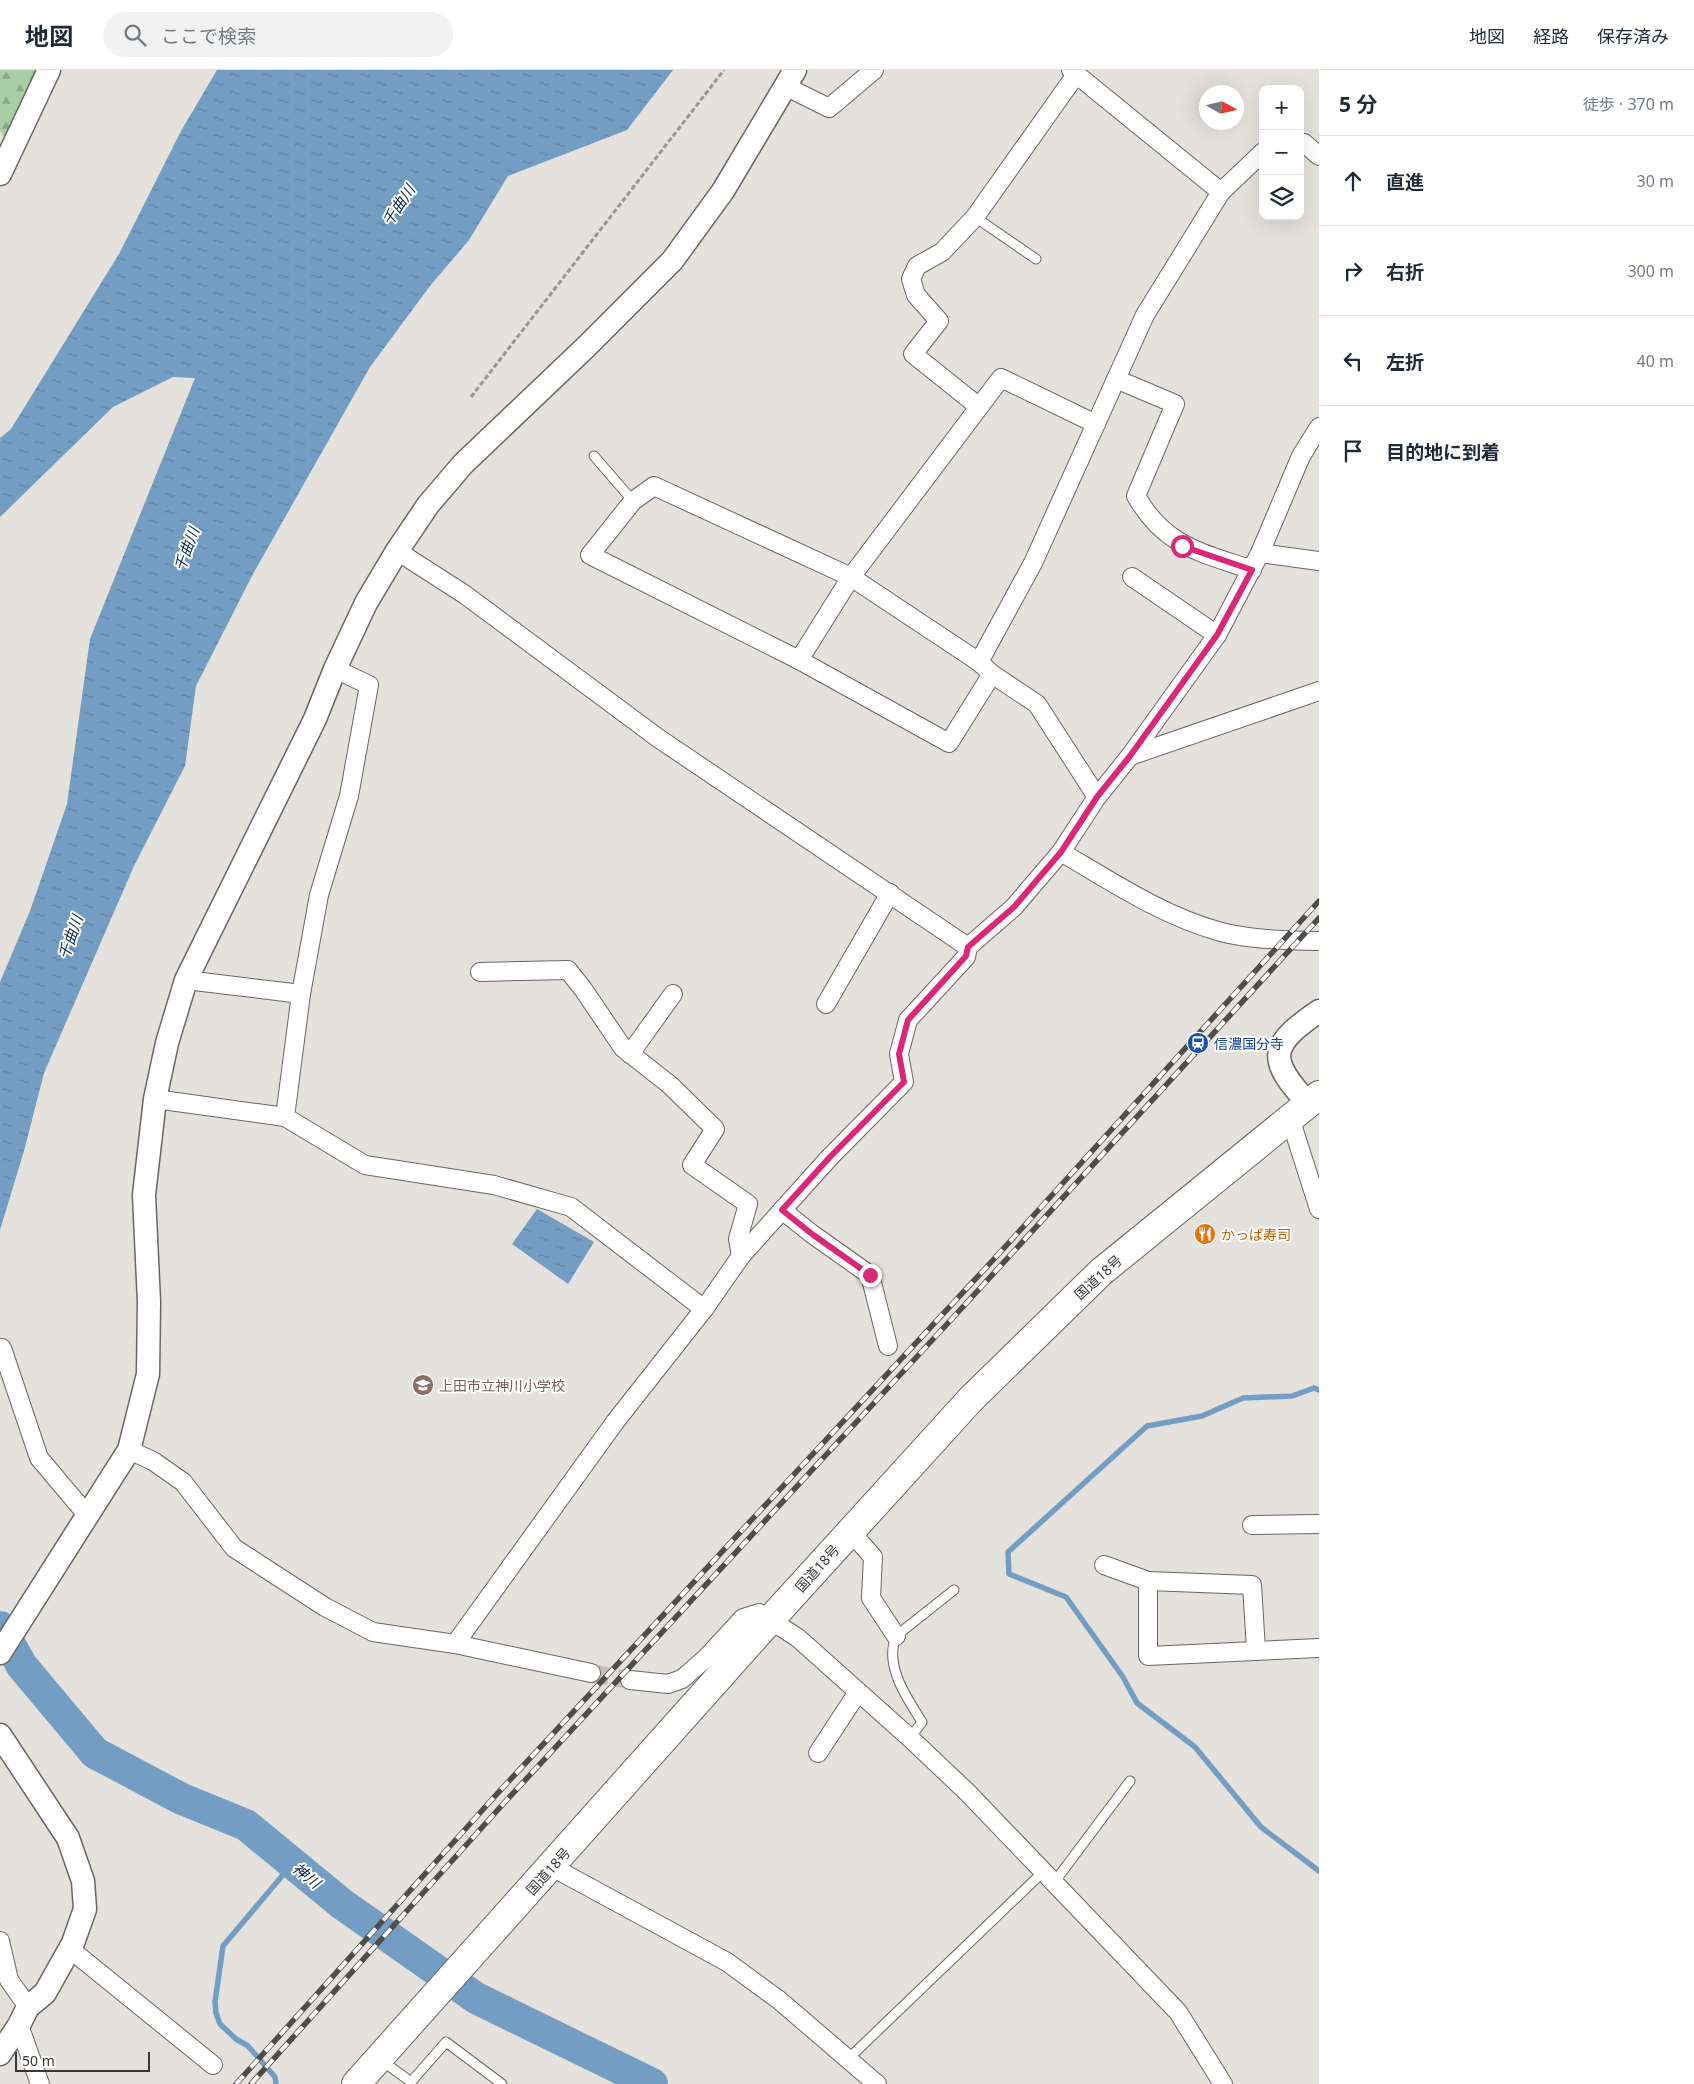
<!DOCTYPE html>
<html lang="ja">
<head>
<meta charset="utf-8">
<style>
	:root { --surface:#fff; --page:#f2f2f3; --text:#1f2937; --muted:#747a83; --line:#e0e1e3 }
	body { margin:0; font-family:"Noto Sans","Noto Sans JP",sans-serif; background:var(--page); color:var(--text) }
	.controls { position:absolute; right:15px; top:15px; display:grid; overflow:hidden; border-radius:10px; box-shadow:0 5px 20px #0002 }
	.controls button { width:45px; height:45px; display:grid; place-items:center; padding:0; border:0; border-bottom:1px solid var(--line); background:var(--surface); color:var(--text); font:25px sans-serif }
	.compass { position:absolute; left:1199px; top:15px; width:45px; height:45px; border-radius:50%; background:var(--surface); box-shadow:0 5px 20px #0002; rotate:98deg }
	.scale { position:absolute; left:15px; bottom:12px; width:135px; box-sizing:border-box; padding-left:5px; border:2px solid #393836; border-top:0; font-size:14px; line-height:18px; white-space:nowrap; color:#393836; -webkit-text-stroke:4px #fff; paint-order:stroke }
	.stop { position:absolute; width:15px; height:15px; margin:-11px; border:4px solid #db2777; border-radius:50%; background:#fff }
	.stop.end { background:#db2777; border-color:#fff; box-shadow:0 1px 5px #0008 }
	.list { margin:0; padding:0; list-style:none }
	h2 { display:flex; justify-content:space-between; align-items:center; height:65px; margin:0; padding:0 20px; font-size:21px }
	h2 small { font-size:16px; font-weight:400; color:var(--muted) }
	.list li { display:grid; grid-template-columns:32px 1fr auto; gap:15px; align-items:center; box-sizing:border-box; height:90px; padding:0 20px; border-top:1px solid var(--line) }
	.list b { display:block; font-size:19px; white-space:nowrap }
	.list em { font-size:16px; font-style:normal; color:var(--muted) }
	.icon { flex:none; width:28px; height:28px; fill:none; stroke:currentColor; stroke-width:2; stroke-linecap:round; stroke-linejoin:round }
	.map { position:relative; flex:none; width:1319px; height:2014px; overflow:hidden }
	header { display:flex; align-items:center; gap:30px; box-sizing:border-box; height:70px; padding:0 25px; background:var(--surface); border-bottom:1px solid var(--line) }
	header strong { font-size:24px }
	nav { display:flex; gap:28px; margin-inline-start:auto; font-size:18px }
	.search { width:350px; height:45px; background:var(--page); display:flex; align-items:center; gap:12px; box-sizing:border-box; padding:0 18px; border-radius:28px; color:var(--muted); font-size:19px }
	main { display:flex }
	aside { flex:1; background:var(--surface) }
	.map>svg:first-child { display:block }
</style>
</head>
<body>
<header>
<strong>地図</strong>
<div class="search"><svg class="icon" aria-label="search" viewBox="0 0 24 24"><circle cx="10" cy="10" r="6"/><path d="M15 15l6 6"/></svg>ここで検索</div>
<nav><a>地図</a><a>経路</a><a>保存済み</a></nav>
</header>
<main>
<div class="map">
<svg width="1319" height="2014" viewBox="0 0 1319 2014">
	<defs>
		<pattern id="forest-firs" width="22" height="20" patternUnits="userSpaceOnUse" patternTransform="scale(1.25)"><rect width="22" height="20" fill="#a8cea6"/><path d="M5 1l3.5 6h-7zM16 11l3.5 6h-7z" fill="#8aa888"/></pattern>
		<pattern id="water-ripples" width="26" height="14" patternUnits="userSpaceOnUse" patternTransform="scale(1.25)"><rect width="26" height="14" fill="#749dc4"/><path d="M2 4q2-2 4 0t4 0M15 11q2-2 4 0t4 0" fill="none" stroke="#6081a0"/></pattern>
	</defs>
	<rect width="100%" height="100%" fill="#e5e1dd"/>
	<!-- forest -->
	<path fill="url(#forest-firs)" d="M0,0H36L6,69L0,61Z"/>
	<!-- water -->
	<g fill="url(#water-ripples)">
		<path d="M217,0H673L627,60L508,106L469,170L430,216L370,297L253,504L196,616L185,696L134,796L44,1003L24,1081L0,1160V912L30,841L67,734L90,569L195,308L173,307L113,337L0,447V368L11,359L119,184L181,61Z"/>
		<path d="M537,1139L594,1172L568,1214L512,1174Z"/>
	</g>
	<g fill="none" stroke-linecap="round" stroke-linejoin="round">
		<!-- stream -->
		<g stroke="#749dc4" stroke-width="5.5">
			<path d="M1319,1320L1314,1318L1292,1326L1243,1328L1202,1346L1147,1356L1008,1482L1009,1504L1066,1527L1123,1607L1137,1633L1195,1677L1261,1757L1319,1801"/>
			<path d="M276,2014L275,2007L248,1976L236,1969L220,1954L216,1943L215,1932L223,1876L293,1793"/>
		</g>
		<!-- river -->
		<path stroke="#749dc4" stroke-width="32" d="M0,1557L22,1596L95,1683L182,1729L246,1755L342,1834L476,1928L652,2014"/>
		<!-- minor-tunnel -->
		<path stroke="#c3bfbc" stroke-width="18" stroke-dasharray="18 9" stroke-linecap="butt" d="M591,1603L630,1610"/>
		<!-- service casing -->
		<g stroke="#6a6763" stroke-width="11">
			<g id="service">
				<path d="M975,147L1036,189"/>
				<path d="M594,386L633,431"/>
				<path d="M910,1668L922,1652C907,1628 884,1596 896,1566L954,1520"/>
				<path d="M1053,1814L1130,1711"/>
				<path d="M381,1990L411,2012L446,1972L502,2014"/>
				<path d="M847,1990L1043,1802"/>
			</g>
		</g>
		<!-- minor casing -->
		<g stroke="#6a6763" stroke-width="20">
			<g id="minor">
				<path d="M1071,0L1221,122L1263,82"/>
				<path d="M785,16L829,38L874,0"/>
				<path d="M1300,73H1304L1319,86"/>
				<path d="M1116,309L1175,334L1136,426C1165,477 1201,482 1252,500"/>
				<path d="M978,336L913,284L939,251L916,225L911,209L917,196L942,182L975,147L1075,6"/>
				<path d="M654,416L851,507L979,592L992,604L949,673L799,590L590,485L633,431Z"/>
				<path d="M397,481L464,524L658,668L968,877"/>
				<path d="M1260,483L1319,491"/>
				<path d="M1132,507L1217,565"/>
				<path d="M799,590L851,507L1001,308L1096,354"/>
				<path d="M979,592L1033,493L1145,245L1221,122"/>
				<path d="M992,604L1037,634L1097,727"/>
				<path d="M1130,686L1319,621"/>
				<path d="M1061,782C1112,812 1163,846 1221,862C1252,870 1286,870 1319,871"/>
				<path d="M480,902L568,900L583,919L623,978L670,1015L715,1059L692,1095L748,1134L738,1169L741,1186"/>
				<path d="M186,910L301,924L319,825L349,726L369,615L335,599"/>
				<path d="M826,934L890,823"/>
				<path d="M630,984L673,924"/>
				<path d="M155,1029L285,1047L301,924"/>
				<path d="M285,1047L365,1095L494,1115L571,1137L704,1239"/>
				<path d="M1290,1048L1319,1139"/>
				<path d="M782,1140L812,1164L870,1205L888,1276"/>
				<path d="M2,1278L39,1388L88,1446"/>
				<path d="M129,1380L153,1391L183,1412L234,1478L325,1537L373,1562L455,1574L591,1603"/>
				<path d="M1252,1455L1319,1454"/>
				<path d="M850,1461L873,1487L871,1528L896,1566"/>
				<path d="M1104,1495L1148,1511L1252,1515L1256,1580"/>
				<path d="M1148,1511V1586L1319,1578"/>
				<path d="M455,1574L615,1352L704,1239L741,1186L829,1088L904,1012L899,984L908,950L966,887L968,877L1014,837L1061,782L1097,727L1130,686L1217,565L1260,483L1301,386L1319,357"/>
				<path d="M630,1610L668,1614L682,1609L706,1588L743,1548L759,1543L798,1568L910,1668L968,1723L1178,1942L1223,2014"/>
				<path d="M818,1683L858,1622"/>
				<path d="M552,1797L727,1892L779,1930L877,2014"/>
				<path d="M0,1871L9,1910L28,1937"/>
				<path d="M70,1879L213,1995"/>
				<path d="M19,1955L40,2014"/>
			</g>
		</g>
		<!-- tertiary casing -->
		<g stroke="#6a6763" stroke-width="25">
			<g id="tertiary">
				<path d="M0,104L49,0"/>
				<path d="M1308,1033C1267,989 1269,975 1319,941"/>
				<path d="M0,1583L129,1380L148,1304L149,1232L144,1125L155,1029L167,973L186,910L315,649L335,599L366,533L397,481L428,435L463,394L587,276L672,191L723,121L795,0"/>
				<path d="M0,1665L68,1768L83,1811L85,1839L73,1873L45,1923L28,1937L19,1955L0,1984"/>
			</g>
		</g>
		<!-- trunk casing -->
		<g stroke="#6a6763" stroke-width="30">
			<path id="trunk" d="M356,2014L771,1549L971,1329L1101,1202L1319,1025"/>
		</g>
		<!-- path -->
		<path stroke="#989693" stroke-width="3" stroke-dasharray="5 2.5" stroke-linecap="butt" d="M471,327L724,0"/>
		<!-- service -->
		<use href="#service" stroke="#fff" stroke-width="9"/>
		<!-- minor -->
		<use href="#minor" stroke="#fff" stroke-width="18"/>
		<!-- tertiary -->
		<use href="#tertiary" stroke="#fff" stroke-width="22"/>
		<!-- trunk -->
		<use href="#trunk" stroke="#fff" stroke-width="28"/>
		<!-- rail casing -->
		<g stroke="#4e4d4b" stroke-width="5.5">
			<g id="rail">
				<path d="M236,2014L496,1725L994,1189L1319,831"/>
				<path d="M251,2014L504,1733L961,1239L1319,848"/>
			</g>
		</g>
		<!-- rail -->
		<use href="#rail" stroke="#fff" stroke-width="4" stroke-dasharray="11" stroke-linecap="butt"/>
	</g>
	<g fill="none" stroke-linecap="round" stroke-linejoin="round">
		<!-- route -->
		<path stroke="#db2777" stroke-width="6" d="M870,1205L812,1164L782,1140L829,1088L904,1012L899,984L908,950L966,886L968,877L1014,837L1061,782L1097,727L1130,686L1217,565L1252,500L1182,476"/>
	</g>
	<!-- icons -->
	<defs>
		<g id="station-disc" transform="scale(1.125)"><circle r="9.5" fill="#1a4fb4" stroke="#fff"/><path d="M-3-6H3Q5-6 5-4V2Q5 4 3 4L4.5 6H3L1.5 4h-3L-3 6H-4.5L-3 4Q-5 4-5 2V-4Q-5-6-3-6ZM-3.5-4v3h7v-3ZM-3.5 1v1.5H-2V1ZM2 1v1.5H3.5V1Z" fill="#fff"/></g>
		<g id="restaurant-disc" transform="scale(1.125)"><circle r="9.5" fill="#e8710a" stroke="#fff"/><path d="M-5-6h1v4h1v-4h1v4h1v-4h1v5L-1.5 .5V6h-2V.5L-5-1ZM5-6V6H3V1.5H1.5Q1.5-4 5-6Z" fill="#fff"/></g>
		<g id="school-disc" transform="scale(1.125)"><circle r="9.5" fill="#8d6e63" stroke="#fff"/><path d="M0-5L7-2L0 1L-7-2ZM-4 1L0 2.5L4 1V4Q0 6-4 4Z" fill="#fff"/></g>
	</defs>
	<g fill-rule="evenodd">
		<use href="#station-disc" x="1198" y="973"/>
		<use href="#restaurant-disc" x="1205" y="1164"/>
		<use href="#school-disc" x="423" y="1315"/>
	</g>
	<g text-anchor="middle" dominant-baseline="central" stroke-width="4" stroke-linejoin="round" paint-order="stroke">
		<!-- transit labels -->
		<g font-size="14" fill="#164399" stroke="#fff" text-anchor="start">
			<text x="1214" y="973">信濃国分寺</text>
		</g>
		<!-- food labels -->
		<g font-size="14" fill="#c56008" stroke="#fff" text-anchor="start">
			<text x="1221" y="1164">かっぱ寿司</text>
		</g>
		<!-- street labels -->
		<g font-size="14" fill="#393836" stroke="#fff">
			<text transform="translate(1098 1207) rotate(-42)">国道18号</text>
			<text transform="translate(817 1498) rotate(-48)">国道18号</text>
			<text transform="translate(548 1801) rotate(-48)">国道18号</text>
		</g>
		<!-- education labels -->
		<g font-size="14" fill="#785e54" stroke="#fff" text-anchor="start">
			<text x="439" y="1315">上田市立神川小学校</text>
		</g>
		<!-- water labels -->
		<g font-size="15" font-style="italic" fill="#0a2b46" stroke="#fff">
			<text transform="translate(398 135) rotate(-56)">千曲川</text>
			<text transform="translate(186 479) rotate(-70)">千曲川</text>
			<text transform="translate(70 867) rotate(-71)">千曲川</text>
			<text transform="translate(307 1805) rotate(39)">神川</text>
		</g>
	</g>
</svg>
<div class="controls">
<button>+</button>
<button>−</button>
<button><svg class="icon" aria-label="layers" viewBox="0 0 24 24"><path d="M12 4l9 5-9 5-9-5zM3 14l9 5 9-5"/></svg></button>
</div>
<svg class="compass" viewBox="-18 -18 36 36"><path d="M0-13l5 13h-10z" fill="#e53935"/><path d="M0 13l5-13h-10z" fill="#747a83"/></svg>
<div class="scale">50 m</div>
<div class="stop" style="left:1182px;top:476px"></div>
<div class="stop end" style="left:870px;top:1205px"></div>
</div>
<aside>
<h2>5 分<small>徒歩 · 370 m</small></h2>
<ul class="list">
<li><svg class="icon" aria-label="ahead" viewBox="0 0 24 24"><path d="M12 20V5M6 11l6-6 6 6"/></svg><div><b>直進</b></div><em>30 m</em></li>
<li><svg class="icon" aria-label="right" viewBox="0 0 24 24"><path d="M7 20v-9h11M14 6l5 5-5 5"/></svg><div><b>右折</b></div><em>300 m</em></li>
<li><svg class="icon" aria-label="left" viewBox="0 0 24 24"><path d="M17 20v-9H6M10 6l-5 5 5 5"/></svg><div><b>左折</b></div><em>40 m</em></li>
<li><svg class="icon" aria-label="arrive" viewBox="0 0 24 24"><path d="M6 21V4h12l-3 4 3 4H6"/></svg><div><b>目的地に到着</b></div></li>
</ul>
</aside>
</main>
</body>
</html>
